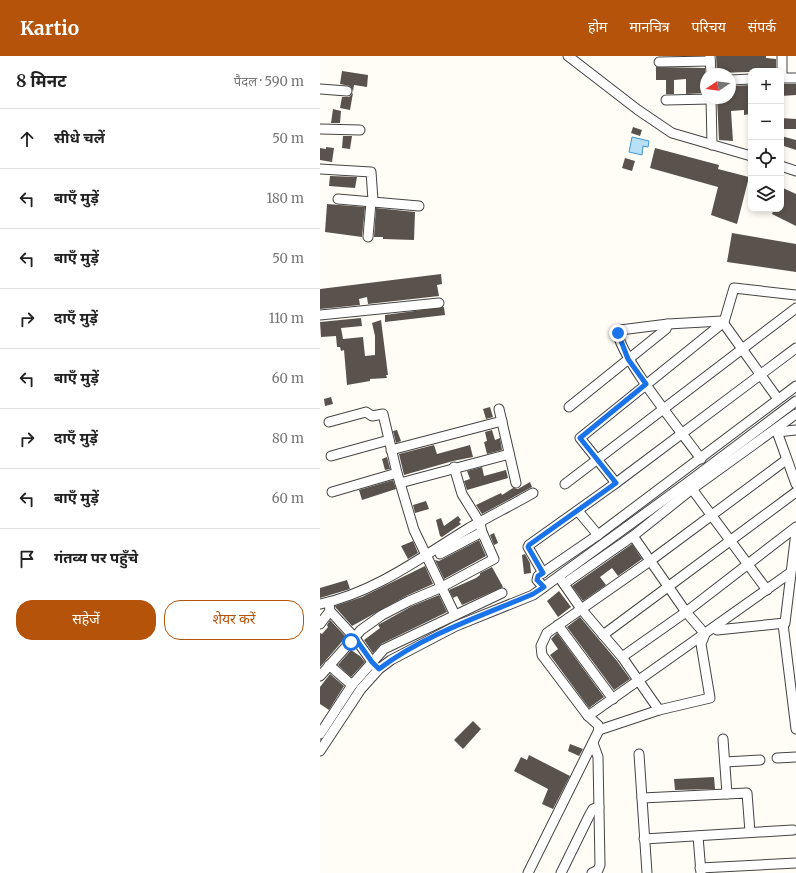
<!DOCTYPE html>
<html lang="hi">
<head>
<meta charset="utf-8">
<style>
	:root { --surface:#fff; --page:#f2f2f2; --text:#222; --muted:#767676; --line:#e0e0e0; --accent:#b45309 }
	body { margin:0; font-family:Merriweather,"Noto Sans Devanagari",serif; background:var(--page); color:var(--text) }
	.controls { position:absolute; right:12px; top:12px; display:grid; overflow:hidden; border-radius:8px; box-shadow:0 2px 6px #0003 }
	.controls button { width:36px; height:36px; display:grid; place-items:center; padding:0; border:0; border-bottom:1px solid var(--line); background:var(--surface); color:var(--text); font:20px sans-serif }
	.compass { position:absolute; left:380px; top:12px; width:36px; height:36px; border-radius:50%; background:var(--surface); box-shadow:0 2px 6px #0003; rotate:257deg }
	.stop { position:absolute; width:12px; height:12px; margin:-9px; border:3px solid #1a73e8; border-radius:50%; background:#fff }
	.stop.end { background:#1a73e8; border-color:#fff; box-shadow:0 1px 4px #0008 }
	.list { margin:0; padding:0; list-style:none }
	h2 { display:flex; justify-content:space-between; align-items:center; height:52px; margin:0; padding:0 16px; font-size:17px }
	h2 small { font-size:13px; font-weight:400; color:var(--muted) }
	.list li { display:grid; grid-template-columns:26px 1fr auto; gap:12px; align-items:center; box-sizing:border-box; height:60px; padding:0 16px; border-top:1px solid var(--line) }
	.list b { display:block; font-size:15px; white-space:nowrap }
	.list em { font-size:13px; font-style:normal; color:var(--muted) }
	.actions { display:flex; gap:8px; padding:12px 16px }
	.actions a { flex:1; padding:9px 0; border:1px solid var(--accent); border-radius:16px; text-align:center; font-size:14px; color:var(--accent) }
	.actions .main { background:var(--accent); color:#fff }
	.icon { flex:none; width:22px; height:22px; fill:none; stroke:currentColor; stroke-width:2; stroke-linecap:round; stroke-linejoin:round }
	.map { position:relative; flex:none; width:476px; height:817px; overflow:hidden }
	header { display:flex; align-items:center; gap:24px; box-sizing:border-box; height:56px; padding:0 20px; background:var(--accent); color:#fff }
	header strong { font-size:19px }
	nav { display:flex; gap:22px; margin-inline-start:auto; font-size:14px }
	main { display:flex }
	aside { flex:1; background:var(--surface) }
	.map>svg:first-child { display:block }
</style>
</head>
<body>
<header>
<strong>Kartio</strong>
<nav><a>होम</a><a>मानचित्र</a><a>परिचय</a><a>संपर्क</a></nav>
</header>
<main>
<aside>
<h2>8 मिनट<small>पैदल · 590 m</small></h2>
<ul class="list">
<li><svg class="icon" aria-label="ahead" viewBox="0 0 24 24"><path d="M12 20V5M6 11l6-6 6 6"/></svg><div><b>सीधे चलें</b></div><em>50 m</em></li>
<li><svg class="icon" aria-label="left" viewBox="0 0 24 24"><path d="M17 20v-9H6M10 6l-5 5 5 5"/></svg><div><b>बाएँ मुड़ें</b></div><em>180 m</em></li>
<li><svg class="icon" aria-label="left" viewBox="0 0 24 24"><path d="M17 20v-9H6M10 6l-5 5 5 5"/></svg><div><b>बाएँ मुड़ें</b></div><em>50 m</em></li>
<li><svg class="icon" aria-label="right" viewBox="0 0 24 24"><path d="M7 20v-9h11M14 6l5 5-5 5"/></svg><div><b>दाएँ मुड़ें</b></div><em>110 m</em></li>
<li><svg class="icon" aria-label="left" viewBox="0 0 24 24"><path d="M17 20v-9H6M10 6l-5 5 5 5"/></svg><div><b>बाएँ मुड़ें</b></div><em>60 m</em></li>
<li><svg class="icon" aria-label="right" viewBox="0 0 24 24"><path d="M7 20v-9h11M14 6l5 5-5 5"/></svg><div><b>दाएँ मुड़ें</b></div><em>80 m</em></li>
<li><svg class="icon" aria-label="left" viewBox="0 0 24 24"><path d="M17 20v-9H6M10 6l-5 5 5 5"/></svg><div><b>बाएँ मुड़ें</b></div><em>60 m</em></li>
<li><svg class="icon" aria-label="arrive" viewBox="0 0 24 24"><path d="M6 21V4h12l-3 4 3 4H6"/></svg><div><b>गंतव्य पर पहुँचे</b></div></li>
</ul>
<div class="actions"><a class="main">सहेजें</a><a>शेयर करें</a></div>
</aside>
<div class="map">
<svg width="476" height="817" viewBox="0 0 476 817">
	<rect width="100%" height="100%" fill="#fffdf5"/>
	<!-- water -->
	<path fill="#b9e0f7" stroke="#3f96cf" d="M312,81L329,85L328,91L323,90L322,99L309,96Z"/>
	<!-- building -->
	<g fill="#5a524d">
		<path d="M396,0H446V2L456,3V15L397,17Z"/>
		<path d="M336,11L385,12V37L366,38V23L354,24V38H346V24H336Z"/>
		<path d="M22,15L48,19L47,31L34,29L33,35L30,30L20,28Z"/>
		<path d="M461,28H476V39L461,40Z"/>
		<path d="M431,29V58L424,59V54L411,55L413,85L399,84L397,42H412V30Z"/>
		<path d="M33,37L30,54L20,52L22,41H29Z"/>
		<path d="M13,53L21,55L20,67H11Z"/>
		<path d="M461,62L476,63V73H461Z"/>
		<path d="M313,71L322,74L320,80L311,77Z"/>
		<path d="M23,80H32L30,93L22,92Z"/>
		<path d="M461,80L476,84V94L461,89Z"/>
		<path d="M6,91L14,92L12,106L0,104V92L6,93Z"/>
		<path d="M335,92L399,109L398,113L429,121L417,168L391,159L398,131L330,112Z"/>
		<path d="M305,102L315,105L312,115L302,112Z"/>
		<path d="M10,120L37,121L35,132L9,130Z"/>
		<path d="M463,132L476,138V170L452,158L454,153H461V138Z"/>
		<path d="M7,148L45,151L42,181L5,176Z"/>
		<path d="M56,152L95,156L94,184L63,183V181H54Z"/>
		<path d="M412,177L476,188V216L407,206Z"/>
		<path d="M121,218L122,228L117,229L119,240L48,248L47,241L39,243L40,249L0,253V233Z"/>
		<path d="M124,251L125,259L65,266V259Z"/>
		<path d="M41,262L42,270L21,272L23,283L43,281L45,300L55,299V280L52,267L61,264L68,319H66L67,322L50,323V325L27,329L24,294L21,295L20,291H17L16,280L1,281L0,266Z"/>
		<path d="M11,341L13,348L5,350L4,343Z"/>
		<path d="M170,351L173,361L166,363L163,353Z"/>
		<path d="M77,374L81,385L76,387L73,375Z"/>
		<path d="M172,374L175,384L180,382L182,394L167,398L164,386L167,385L165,376Z"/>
		<path d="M114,389L117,398L150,389L153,401L133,405L84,419L79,398Z"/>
		<path d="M67,401L70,413L65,414L62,403Z"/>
		<path d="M162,411L164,420L186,414L188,422L147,434L144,425L150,423L147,415Z"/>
		<path d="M73,424L76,433L42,444L39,434Z"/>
		<path d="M210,426L212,431L162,458L156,449L181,437L182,439L193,432L198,433Z"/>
		<path d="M106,445L109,453L95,457L93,449Z"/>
		<path d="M138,460L141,464L139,466L141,468L122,481L120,480L116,464L121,462L124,470Z"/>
		<path d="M174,477L178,487L174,489L170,479Z"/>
		<path d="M159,484L166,500L124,523L115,504L119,505Z"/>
		<path d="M93,485L98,497L88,503L81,490Z"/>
		<path d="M312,488L322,503L298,520L292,512L280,521L286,529L263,545L252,530Z"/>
		<path d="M205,498L210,507L211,517L204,518L202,499Z"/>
		<path d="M105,510L113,528L86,540L32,570L16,552L15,550L42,541Z"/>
		<path d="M172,511L183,531L142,549L137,540L133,542L129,534L156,522L160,519V517Z"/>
		<path d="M27,524L30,533L0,542V532Z"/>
		<path d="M239,535L251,551L238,561L227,545Z"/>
		<path d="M119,539L127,556L61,588L53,597L44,584L60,572L58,569L92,550Z"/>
		<path d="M260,561L297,605L310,623L294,634L247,571Z"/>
		<path d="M10,564L26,581L0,611V577L2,578L8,571L7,569Z"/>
		<path d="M237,577L284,641L269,652L230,599L238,593L231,583Z"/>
		<path d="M31,594L40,600L45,606L31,621L18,609Z"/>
		<path d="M10,618L24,630L9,654L0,648V631Z"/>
		<path d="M153,665L161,673L143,693L134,684Z"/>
		<path d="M250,688L263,693L259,700L248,695Z"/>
		<path d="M209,699L250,720L233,753L222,748L228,733L194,715L201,701L207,704Z"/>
		<path d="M394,721L395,733L355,734L354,723Z"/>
	</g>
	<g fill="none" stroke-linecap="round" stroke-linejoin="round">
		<!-- minor casing -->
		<g stroke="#444" stroke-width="11">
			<g id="minor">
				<path d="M248,0L318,54L352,77L431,100"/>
				<path d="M390,0L391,18"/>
				<path d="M462,0V22"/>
				<path d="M339,6L390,5"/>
				<path d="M461,22H476"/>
				<path d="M410,24L431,23"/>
				<path d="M0,33L27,35"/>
				<path d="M391,42L392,89"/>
				<path d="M346,44L391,43"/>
				<path d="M0,73L40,74"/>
				<path d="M461,110L476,115"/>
				<path d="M0,113L51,116L53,144L51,146L48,181"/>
				<path d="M18,143L99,150"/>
				<path d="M0,259L119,247"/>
				<path d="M249,351L346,273L348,268"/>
				<path d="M179,353L196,427"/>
				<path d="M9,366L46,356L52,360L63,358L77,417L94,474L135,559"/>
				<path d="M456,373L476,428"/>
				<path d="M457,376L476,374"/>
				<path d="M71,394L182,365"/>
				<path d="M11,400L69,384"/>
				<path d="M381,403C364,379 300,301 298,277L300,274L348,268L402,265L458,343"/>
				<path d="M80,427L189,398"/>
				<path d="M296,427L260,382L404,266L414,232L476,239"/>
				<path d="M245,428L476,252"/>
				<path d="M369,429L447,534"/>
				<path d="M12,436L77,417"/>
				<path d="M258,455L278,479"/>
				<path d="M120,498L162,476"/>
				<path d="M223,517L208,491L209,489L296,427L476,292"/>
				<path d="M239,521L262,554L302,601L339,654L390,642L381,588L385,578L366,556L313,480"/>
				<path d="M244,528L313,480L372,433L476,358"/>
				<path d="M224,531L217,524L218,520L278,479L476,330"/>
				<path d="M9,546L10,555L35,582L55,610"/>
				<path d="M0,548C54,537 103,500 149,472C170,460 192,449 213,437"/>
				<path d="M0,568L10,555"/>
				<path d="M463,568L476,673"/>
				<path d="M238,569L293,643"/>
				<path d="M394,572L397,574L465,567L476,476"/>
				<path d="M283,579L476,436"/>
				<path d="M302,601L366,556L476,471"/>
				<path d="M9,609L32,629"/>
				<path d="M0,620L41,574L62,559L89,545L120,532L174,503L162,476L160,467L142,438L134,411"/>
				<path d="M268,660L470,517"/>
				<path d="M279,674L339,654"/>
				<path d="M0,678L32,629L64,593L182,537"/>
				<path d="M403,683L407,738"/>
				<path d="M0,695L41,633L59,613L71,604L136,570L213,539L367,427L476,345"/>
				<path d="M319,698L327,817"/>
				<path d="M457,702L476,701"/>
				<path d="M405,706L440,704"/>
				<path d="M322,742L427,737L430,776"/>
				<path d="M378,780L381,817"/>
				<path d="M324,783L473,774"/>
				<path d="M380,812L476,807"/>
				<path d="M208,817L279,674L278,669L268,660L222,599L221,590L227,577L330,505L466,404"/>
				<path d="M241,817L270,758L273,753L279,751"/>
				<path d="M272,817L278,814L280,809L278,701L273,687"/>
			</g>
		</g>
		<!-- minor -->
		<use href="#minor" stroke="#fff" stroke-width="9"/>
	</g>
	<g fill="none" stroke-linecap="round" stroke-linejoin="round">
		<!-- route -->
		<path stroke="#1a73e8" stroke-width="5" d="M31,586L35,582L52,606L59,613C104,579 161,560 213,538L224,531L217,524L218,520L223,517L208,491L209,489L296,427L260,382L326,328L308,303L298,277"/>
	</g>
</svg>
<div class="controls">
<button>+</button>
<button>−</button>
<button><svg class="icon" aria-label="locate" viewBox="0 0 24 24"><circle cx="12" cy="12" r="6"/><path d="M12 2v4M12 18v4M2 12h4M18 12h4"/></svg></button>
<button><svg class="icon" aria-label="layers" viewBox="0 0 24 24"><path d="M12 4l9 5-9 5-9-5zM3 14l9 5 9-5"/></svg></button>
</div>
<svg class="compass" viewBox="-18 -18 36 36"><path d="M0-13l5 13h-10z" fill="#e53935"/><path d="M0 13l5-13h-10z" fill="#767676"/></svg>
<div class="stop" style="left:31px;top:586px"></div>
<div class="stop end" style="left:298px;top:277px"></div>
</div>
</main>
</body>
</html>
